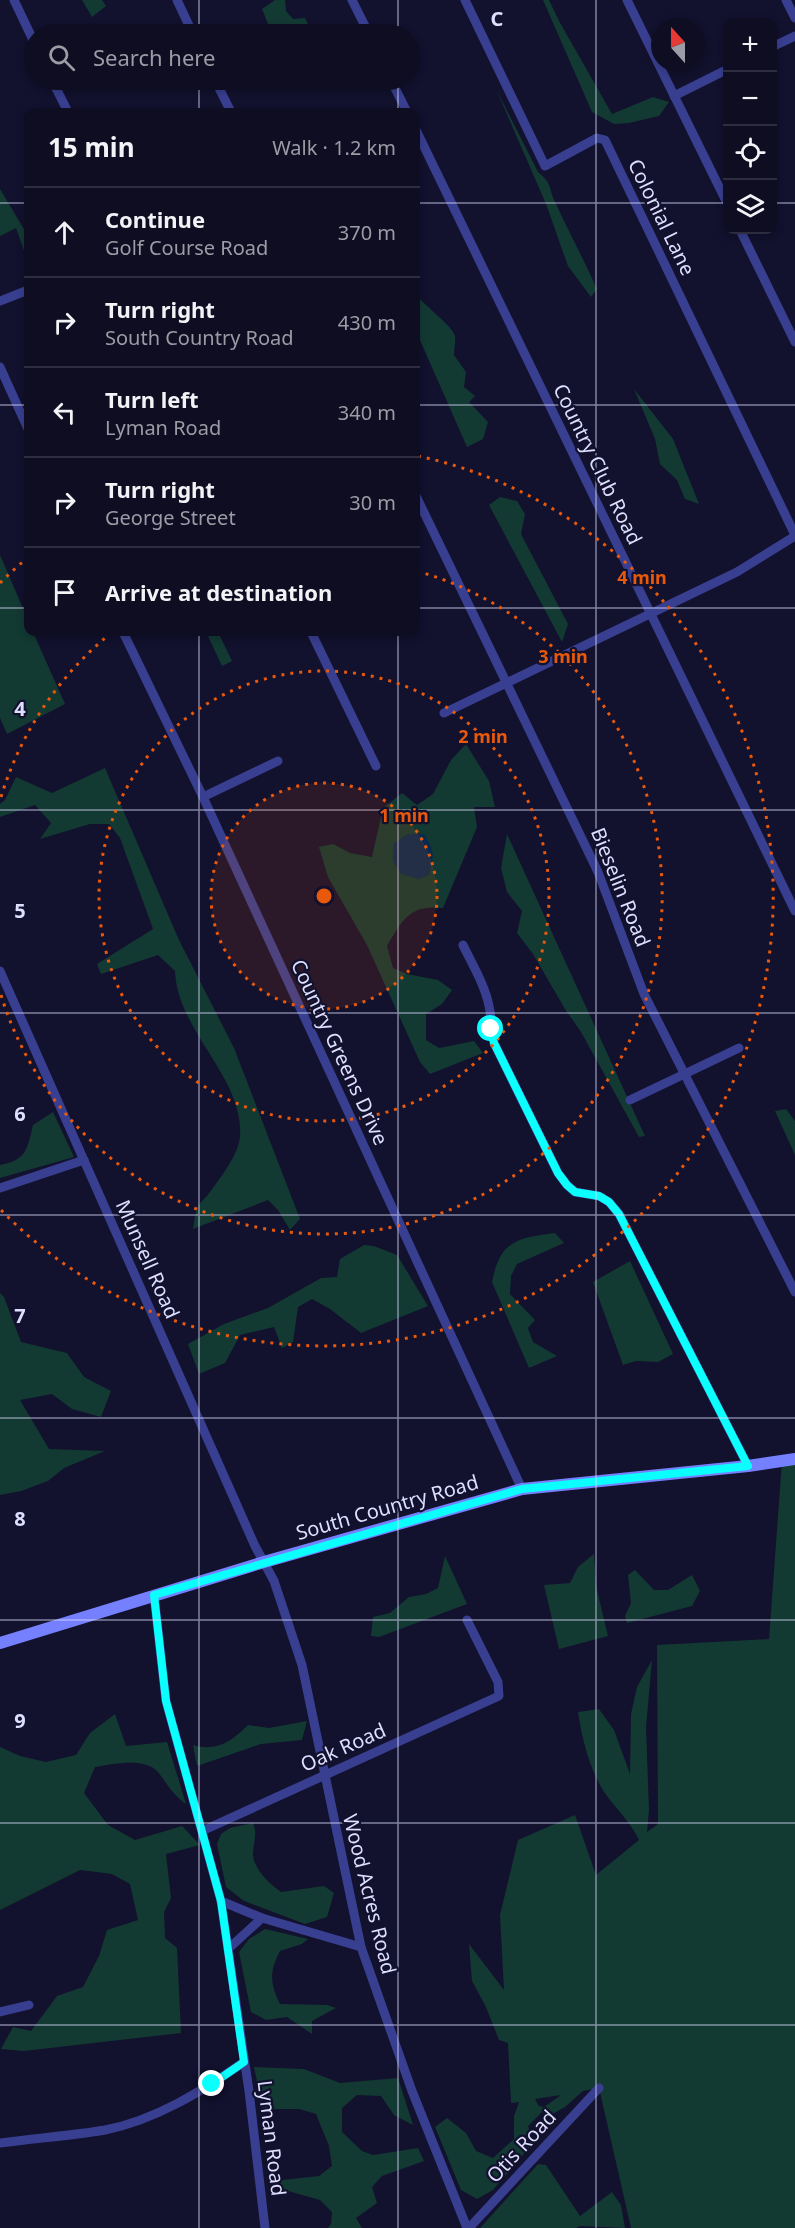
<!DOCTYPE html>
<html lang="en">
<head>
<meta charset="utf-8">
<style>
	:root { --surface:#0e0d22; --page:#1c1b2f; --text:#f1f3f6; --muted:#9b9ca5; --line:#2e2d40 }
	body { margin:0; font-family:"Noto Sans",sans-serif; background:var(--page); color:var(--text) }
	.controls { position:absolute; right:18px; top:18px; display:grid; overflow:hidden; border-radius:12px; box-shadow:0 3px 9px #0003 }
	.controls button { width:54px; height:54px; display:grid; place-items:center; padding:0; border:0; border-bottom:2px solid var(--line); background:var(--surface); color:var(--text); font:30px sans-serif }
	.compass { position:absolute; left:651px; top:18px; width:54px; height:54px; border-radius:50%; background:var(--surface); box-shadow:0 3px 9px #0003; rotate:339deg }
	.stop { position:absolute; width:18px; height:18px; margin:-14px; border:4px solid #0afffd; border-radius:50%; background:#fff }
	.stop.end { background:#0afffd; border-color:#fff; box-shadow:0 2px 6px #0008 }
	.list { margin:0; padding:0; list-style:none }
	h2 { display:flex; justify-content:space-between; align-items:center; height:78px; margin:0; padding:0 24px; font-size:26px }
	h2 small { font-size:20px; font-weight:400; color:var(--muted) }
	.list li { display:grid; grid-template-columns:39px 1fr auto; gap:18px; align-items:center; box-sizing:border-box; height:90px; padding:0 24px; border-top:2px solid var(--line) }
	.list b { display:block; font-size:22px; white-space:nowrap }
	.list p { margin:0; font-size:20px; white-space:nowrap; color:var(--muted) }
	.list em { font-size:20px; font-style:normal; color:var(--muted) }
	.icon { flex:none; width:33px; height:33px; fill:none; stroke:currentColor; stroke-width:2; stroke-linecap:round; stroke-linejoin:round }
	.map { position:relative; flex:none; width:795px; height:2228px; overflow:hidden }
	.search { position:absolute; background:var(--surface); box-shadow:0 3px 9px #0003; left:24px; top:24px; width:396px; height:66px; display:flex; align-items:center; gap:15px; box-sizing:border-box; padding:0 21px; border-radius:33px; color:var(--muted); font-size:22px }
	.panel { position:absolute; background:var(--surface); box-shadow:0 3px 9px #0003; left:24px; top:108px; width:396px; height:528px; border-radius:12px }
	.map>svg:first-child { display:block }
</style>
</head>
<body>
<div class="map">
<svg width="795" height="2228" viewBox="0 0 795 2228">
	<rect width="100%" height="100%" fill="#12112e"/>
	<!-- green -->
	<g fill="#133933" fill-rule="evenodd">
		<path d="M82,0H102L106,6L92,17Z"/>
		<path d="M275,0H285L286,11L293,19L305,18L313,34L307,32L300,34H272L262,9Z"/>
		<path d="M543,0H549L559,21L612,114L653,97L669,102L659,116L629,123L614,124L592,112Z"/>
		<path d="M496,89L538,172C553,184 548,188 556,204C569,232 584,260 597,289L591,297L568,266L546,204Z"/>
		<path d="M0,189L28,236V262L16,228L0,236Z"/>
		<path d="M416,294C424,306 452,325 455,336C456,342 454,349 454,355L466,372L464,387L475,396L469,402L488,422L483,439L467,447L416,331Z"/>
		<path d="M634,389L673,439L699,504L685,499L677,480L660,464L655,439Z"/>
		<path d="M500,497L517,501L525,514L521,534L568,624L562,642L489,505Z"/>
		<path d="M0,555L28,620V632H33L65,704L7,734L0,718Z"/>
		<path d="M206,632H218L232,661L222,666Z"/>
		<path d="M466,744L489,781L495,807H474L477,827L443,908C410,904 402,920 387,946L393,968L407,974L438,980L452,990L442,1004L426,1014V1040L439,1048L474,1041L483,1053L430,1074L420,1062L367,945L328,877L319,847L333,844L350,853L372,857L383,808L402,793L417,805L433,794L451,760Z"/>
		<path d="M105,768L179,940L234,1048L300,1219L290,1230L278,1210L268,1200L193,1229C194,1222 195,1213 198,1206C200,1203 204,1199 207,1196C218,1181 239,1155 240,1136C244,1077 177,1031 175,971L158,955L101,974L97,964L153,929L120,838L109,824H90L40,839L51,823L35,805L0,817V804L5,800L16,777L52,793Z"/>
		<path d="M507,834L645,1136L639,1137L581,1032L565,1009L533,954L517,933L522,911L507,892L501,868Z"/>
		<path d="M786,1109L795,1121V1155L775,1111Z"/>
		<path d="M53,1112L74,1157L0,1178V1165C27,1160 27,1149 33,1125Z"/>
		<path d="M555,1233L564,1243L517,1264L511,1276L510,1294L535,1320L528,1328L533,1342L557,1356L529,1368L492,1282C500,1241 516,1238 555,1233Z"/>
		<path d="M364,1245L374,1246L397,1255L428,1306L361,1333L330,1309L312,1299L298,1307L293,1342L282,1348L274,1327L240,1335L225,1363L199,1374L188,1344L224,1324L268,1308L321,1278L337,1277L340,1259Z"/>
		<path d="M630,1261L673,1354L658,1362L636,1361L623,1365L593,1282Z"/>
		<path d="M0,1293L4,1297L21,1342L67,1353L84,1377L111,1391L101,1417L72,1409L52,1394L20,1400L49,1449L105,1451L64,1468L48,1481L21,1491L0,1495Z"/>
		<path d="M795,1459V2228H631L599,2088L583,2091L565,2107L551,2115L542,2112L528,2126L533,2143L493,2190L477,2199L461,2190L435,2127L447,2118L466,2133L476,2151L493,2158L514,2139V2116L519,2102L511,2103L508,2043L499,2040L486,2007L472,1981L469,1944L504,1990L500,1915L518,1840L575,1815L596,1875L639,1840C628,1817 612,1806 601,1787C588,1763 582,1738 578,1712L599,1709L614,1730L630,1774L631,1714L637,1687L652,1660L646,1727L649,1810L647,1832L658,1824L657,1645L769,1639L782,1461ZM561,2095L544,2107L539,2106L535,2099Z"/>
		<path d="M594,1554L596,1586L608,1636L559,1649L544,1585L570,1583L578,1567Z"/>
		<path d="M445,1556L467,1604L379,1637L371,1636L373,1617L390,1613L409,1597L426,1594L438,1588Z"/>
		<path d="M635,1570L654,1590H668L692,1575L700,1591L692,1606L627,1623L625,1616L631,1603L628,1575Z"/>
		<path d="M115,1714L126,1746L167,1742L186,1804C172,1794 168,1785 158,1772C145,1757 112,1764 95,1767L84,1793L108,1825L135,1840L182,1826L200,1845L166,1854L171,1898L164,1912L165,1938L177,1948L181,2033L24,2051L1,2049L13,2027L31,2031L57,1996L83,1987L99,1956L107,1930L138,1920L130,1884L112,1874L80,1870L0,1910V1747L20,1756L46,1762L76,1755L90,1733Z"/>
		<path d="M307,1721L302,1740L261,1744L197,1766L193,1745C217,1752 232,1741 248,1725L269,1728Z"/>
		<path d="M253,1823C258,1835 253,1843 253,1855C254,1870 271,1885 281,1892L324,1886L334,1893L327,1917L305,1924L244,1901L226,1887L217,1844L221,1834L230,1828Z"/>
		<path d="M265,1929L308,1939L302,1944L280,1951C269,1972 270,1983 280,2004L327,2005L336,2008L312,2021V2034L287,2017L266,2020L251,2012L239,1952L249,1939Z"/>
		<path d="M254,2067L304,2069L340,2083L398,2078L413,2125L394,2115L381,2096L357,2095L342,2108V2132L362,2151L373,2155L418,2148L424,2161L382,2176L372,2187L377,2203L356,2218L362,2228H328L331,2224L332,2212L320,2200L274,2187V2181L319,2176L332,2166L329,2146L316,2114L299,2109H263Z"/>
		<path d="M538,2164L546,2165L580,2216L612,2192L621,2205L625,2228L580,2226L576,2228H480Z"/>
	</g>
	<!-- water -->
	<path fill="#082a50" d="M408,834H424C435,850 434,856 429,875L419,879L401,874L393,861L394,843Z"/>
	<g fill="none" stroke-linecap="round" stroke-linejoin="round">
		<!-- street -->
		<g stroke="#393f90" stroke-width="9">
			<path d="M14,0L34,42"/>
			<path d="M177,0L193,34"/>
			<path d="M352,0L369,34"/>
			<path d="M465,0L545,166L597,138L605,140L795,535"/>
			<path d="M627,0L728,205"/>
			<path d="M786,0L795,18"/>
			<path d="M772,47L795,36"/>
			<path d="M52,80L68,112"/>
			<path d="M215,80L231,112"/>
			<path d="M391,80L407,112"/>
			<path d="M674,96L728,69"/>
			<path d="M416,130L795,911"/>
			<path d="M740,230L795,342"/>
			<path d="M0,301L28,290"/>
			<path d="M0,367L28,429"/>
			<path d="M416,496L598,872L644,994L795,1292"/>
			<path d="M123,632L203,797L522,1489"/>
			<path d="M311,632L376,766"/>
			<path d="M444,713L737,572L795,536"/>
			<path d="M203,797L278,761"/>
			<path d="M463,945C472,964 485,985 489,1006C492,1018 491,1030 494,1043L558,1173L567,1185L575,1192L599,1196L609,1202L619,1214L748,1466"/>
			<path d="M0,971L255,1546L274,1581L302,1665L361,1947L412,2091L467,2228"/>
			<path d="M630,1100L739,1048"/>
			<path d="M0,1188L84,1160"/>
			<path d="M154,1595L166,1701L221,1901L249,2091L265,2228"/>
			<path d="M202,1831L499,1696L498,1682L467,1620"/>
			<path d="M221,1901L262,1918L361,1947"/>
			<path d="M228,1949L262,1918"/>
			<path d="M0,2012L29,2005"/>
			<path d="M0,2143C35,2138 70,2136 105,2130C156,2120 202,2091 244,2062"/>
			<path d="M469,2228L599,2088"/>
		</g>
		<!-- secondary -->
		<path stroke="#7580ff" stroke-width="12" d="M0,1643L264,1562L522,1489L748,1466L795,1459"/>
	</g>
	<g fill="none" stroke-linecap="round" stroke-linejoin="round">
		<!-- route -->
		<path stroke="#0afffd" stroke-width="8" d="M212,2084L244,2062L221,1901L166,1701L154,1595L522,1489L748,1466L619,1214L609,1202L599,1196L575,1192L567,1185L558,1173L494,1043L491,1029"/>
	</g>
	<!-- grid -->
	<path fill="none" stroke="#dedeff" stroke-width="1.5" stroke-opacity="0.55" d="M199,0V34M398,0V34M596,0V2228M199,80V112M398,80V112M0,203H28M416,203H728M772,203H795M0,405H28M416,405H795M0,608H28M416,608H795M199,632V2228M398,632V2228M0,810H795M0,1013H795M0,1215H795M0,1418H795M0,1620H795M0,1823H795M0,2025H795"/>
	<!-- distance rings -->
	<circle cx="324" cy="896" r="113" fill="#e8590c" fill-opacity=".12"/>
	<g fill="none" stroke="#e8590c" stroke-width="3" stroke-dasharray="3 6">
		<circle cx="324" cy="896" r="113"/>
		<circle cx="324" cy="896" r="225"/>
		<path d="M1 797A338 338 0 0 1 111 633M417 571A338 338 0 1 1 1 995"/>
		<path d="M0 583A450 450 0 0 1 26 559M418 456A450 450 0 1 1 0 1209"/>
	</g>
	<g text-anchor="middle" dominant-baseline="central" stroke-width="4.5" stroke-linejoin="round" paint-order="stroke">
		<!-- street labels -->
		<g font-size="20" fill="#dedeff" stroke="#12112e">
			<text transform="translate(662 217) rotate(64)">Colonial Lane</text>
			<text transform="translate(598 464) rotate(64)">Country Club Road</text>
			<text transform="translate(621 887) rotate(68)">Bieselin Road</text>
			<text transform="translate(340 1052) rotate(65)">Country Greens Drive</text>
			<text transform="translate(148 1259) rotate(66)">Munsell Road</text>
			<text transform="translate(387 1507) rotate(-16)">South Country Road</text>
			<text transform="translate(343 1747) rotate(-24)">Oak Road</text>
			<text transform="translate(370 1894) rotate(76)">Wood Acres Road</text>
			<text transform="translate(272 2138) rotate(83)">Lyman Road</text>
			<text transform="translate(521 2146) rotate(-47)">Otis Road</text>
		</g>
	</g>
	<g font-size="20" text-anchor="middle" font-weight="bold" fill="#dedeff" stroke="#12112e" stroke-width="4.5" stroke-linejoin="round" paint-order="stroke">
		<text x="497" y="26">C</text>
		<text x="20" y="716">4</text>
		<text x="20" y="918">5</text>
		<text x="20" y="1121">6</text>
		<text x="20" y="1323">7</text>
		<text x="20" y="1526">8</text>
		<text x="20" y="1728">9</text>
	</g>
	<circle cx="324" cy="896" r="9" fill="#e8590c" stroke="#12112e" stroke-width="3"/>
	<g font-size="18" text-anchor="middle" font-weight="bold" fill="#e8590c" stroke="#12112e" stroke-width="4.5" stroke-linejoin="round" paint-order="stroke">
		<text x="642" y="584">4 min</text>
		<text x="563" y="663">3 min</text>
		<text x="483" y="743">2 min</text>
		<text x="404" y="822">1 min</text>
	</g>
</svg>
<div class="controls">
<button>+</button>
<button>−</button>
<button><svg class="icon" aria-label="locate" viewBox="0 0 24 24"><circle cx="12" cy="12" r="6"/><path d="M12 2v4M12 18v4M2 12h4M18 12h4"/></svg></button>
<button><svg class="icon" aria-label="layers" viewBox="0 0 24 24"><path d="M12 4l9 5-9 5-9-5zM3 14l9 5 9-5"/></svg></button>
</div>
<svg class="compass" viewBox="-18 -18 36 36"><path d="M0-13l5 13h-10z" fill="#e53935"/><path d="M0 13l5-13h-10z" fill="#9b9ca5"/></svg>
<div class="stop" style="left:491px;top:1029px"></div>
<div class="stop end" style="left:212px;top:2084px"></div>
<div class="search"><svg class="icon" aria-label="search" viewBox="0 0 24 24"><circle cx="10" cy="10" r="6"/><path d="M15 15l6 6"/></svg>Search here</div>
<section class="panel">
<h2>15 min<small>Walk · 1.2 km</small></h2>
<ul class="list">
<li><svg class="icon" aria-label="ahead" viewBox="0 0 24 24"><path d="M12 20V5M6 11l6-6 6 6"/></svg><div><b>Continue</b><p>Golf Course Road</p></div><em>370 m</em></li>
<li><svg class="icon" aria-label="right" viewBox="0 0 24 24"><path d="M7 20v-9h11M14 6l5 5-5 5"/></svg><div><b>Turn right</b><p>South Country Road</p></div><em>430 m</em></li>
<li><svg class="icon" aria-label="left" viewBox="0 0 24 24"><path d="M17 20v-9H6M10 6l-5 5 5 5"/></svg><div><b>Turn left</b><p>Lyman Road</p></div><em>340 m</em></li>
<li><svg class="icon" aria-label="right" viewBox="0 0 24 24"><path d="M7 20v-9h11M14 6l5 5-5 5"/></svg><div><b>Turn right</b><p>George Street</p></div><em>30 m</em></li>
<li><svg class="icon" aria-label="arrive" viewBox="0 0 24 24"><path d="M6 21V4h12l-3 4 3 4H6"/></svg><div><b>Arrive at destination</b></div></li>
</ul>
</section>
</div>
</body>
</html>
